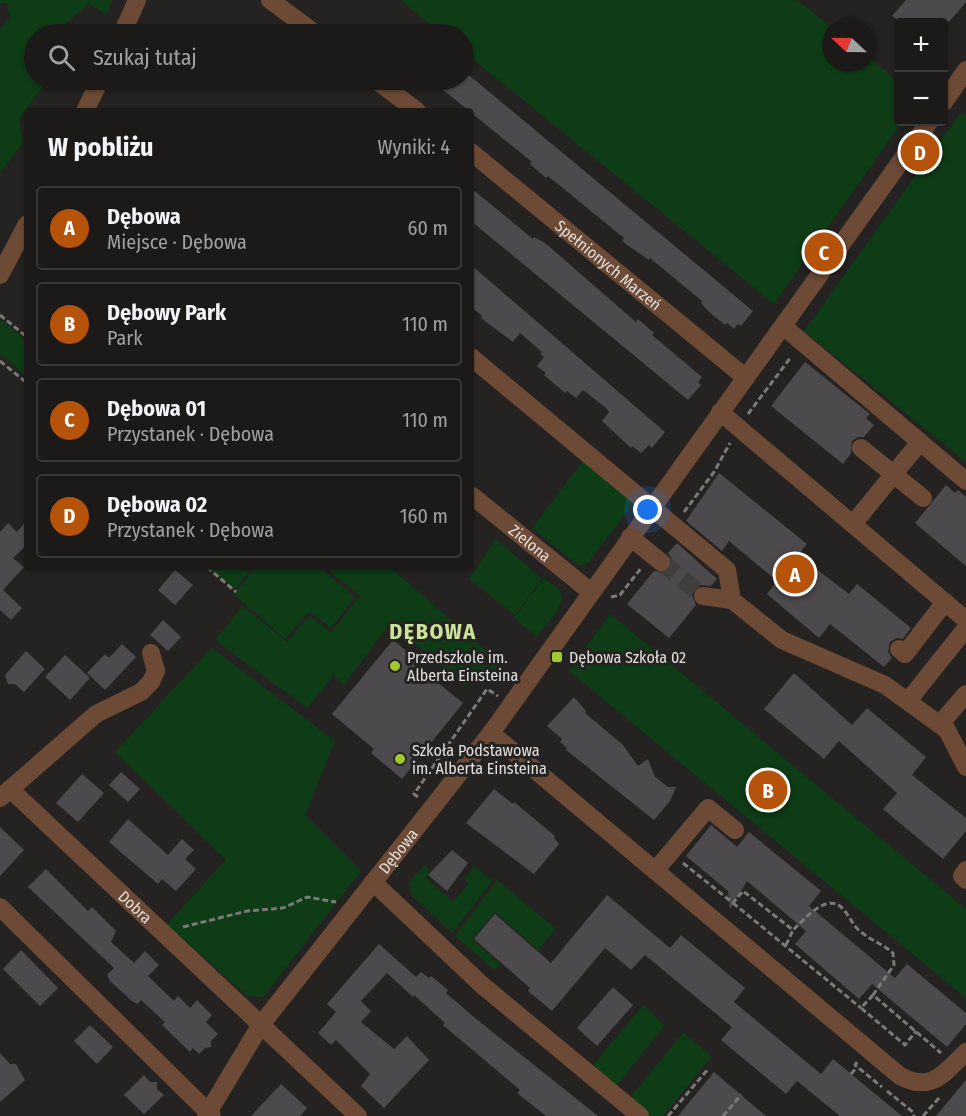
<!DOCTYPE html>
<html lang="pl">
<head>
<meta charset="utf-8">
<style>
	:root { --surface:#1c1a19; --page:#292726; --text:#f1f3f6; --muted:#a0a1a2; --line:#3a3838; --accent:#b45309 }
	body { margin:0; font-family:"Fira Sans Condensed",sans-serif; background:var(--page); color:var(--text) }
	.controls { position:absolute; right:18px; top:18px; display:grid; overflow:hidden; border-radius:6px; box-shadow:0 2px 4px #0004 }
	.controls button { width:54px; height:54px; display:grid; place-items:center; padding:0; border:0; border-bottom:2px solid var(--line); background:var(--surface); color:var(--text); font:30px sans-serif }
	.compass { position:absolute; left:822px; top:18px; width:54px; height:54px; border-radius:50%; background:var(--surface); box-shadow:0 2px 4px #0004; rotate:292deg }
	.you { position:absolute; left:648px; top:510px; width:21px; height:21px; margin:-15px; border:4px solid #fff; border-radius:50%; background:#1a73e8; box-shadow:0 0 0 9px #1a73e833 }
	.badge { display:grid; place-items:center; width:39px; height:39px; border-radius:50%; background:var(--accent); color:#fff; font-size:20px; font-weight:700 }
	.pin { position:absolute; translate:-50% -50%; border:3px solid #fff; box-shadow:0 2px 6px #0006 }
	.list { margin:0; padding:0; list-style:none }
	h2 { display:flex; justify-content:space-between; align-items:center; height:78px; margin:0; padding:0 24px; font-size:26px }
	h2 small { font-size:20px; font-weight:400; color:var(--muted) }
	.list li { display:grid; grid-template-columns:39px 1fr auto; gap:18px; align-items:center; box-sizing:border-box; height:84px; margin:0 12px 12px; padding:0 12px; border:2px solid var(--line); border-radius:6px }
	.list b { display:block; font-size:22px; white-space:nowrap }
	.list p { margin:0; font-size:20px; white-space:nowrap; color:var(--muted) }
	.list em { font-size:20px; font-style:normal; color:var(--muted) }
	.icon { flex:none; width:33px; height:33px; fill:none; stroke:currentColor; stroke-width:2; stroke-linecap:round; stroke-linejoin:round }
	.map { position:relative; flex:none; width:966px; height:1116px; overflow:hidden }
	.search { position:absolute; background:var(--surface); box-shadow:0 2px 4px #0004; left:24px; top:24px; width:450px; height:66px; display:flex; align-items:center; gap:15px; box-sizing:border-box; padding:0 21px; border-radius:33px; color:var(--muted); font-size:22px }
	.panel { position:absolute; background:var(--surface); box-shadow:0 2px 4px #0004; left:24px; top:108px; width:450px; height:462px; border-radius:6px }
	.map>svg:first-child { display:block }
</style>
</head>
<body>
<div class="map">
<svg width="966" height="1116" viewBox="0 0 966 1116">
	<rect width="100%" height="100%" fill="#252321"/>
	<!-- green -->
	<g fill="#0e3c16">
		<path d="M0,0H112L107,15L89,4L67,22L65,34H34V80H47L19,120L23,143L0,173V29L10,18L7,3H0Z"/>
		<path d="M400,0H797L831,27V63H867V56L898,81V122H902L774,304L464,52V34H442Z"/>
		<path d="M961,112L966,116V462L804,331Z"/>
		<path d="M0,319L27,341V377L0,354Z"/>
		<path d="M583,461L631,498L633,504L588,563L579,566L532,528Z"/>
		<path d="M496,539L542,579L515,615L469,579Z"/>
		<path d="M209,567H253L235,589Z"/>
		<path d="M256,567H319L355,597L331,628L309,612L285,639L234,594Z"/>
		<path d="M324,567H390L500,663L490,677L479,670L467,687L390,623L344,685L334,675L307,708L215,640L242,606L287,642L309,616L331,632L360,596Z"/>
		<path d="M544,578C549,582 556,586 560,591C569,604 544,627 536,636L514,618Z"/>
		<path d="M610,614L966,909V998L569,671Z"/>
		<path d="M212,648L335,741L305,815L361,871L263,997L247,996L167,924L226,860L115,752Z"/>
		<path d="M424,865L430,870L426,878L453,902L469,883L464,879L474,866L492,881L452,933L412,895L409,883Z"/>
		<path d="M497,880L556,929L538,950L495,912L472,939L500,964L495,970L455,936Z"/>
		<path d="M643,1005L665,1025L616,1086L593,1065Z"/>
		<path d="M683,1033L712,1056L663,1116H648L628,1100Z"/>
	</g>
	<!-- building -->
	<g fill="#4c4a4d">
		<path d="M906,0H966V2L949,22H900L892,16Z"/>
		<path d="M464,71L753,311L741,326L738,324L734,329L727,323L725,325L709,312L701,303L702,301L650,258L649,260L630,247L622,241L624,238L548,176L546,178L530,164L532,162L431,80H464Z"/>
		<path d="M471,188L533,239L534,237L545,243L636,322L638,319L654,333L652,335L702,377L698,382L701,385L688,400L471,221Z"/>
		<path d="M471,265L665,432L652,448L649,445L641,453L632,446L631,448L602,421L609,412L606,408L583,390L576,398L567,391L565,393L544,375L546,373L537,366L544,357L540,354L542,352L520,333L513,342L481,318L482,316L471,307Z"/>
		<path d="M805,362L870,414L866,418L874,425L864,437H858L852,441L851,453L843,464L771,406Z"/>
		<path d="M719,473L807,544L798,555L849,594L857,584L911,628L903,639L896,638L890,642L888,652L892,658L884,667L830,624L819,638L767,594L777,581L729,541L722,551L686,521Z"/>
		<path d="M946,485L955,493L958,490L966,497V566L915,523Z"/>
		<path d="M27,520V544L13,558L24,567L3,590L22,608L11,620L0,610V532L8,523L17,532Z"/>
		<path d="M677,543L717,579L711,586L699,585L695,589L692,595L696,605L669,638L627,604L654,571L664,573L670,569L672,559L668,553Z"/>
		<path d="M175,570L193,585L175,605L158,590Z"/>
		<path d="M163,620L181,637L168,651L150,635Z"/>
		<path d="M393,640L419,661L416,665L463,703L402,779L371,753L374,749L332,714Z"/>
		<path d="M122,644L136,657L105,690L87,673L105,654L109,658Z"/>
		<path d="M26,651L45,669L24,692L15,684H8L5,675Z"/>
		<path d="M65,655L90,678L70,700L45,677Z"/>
		<path d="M794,673L852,725L867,708L926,757L912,775L966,818V831L943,859L883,809L897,793L839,741L824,759L764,709Z"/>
		<path d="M574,697L586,711L585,713L623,745L638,766L648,759L655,777L668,787H676L670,801L654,820L566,750L567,748L560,742L562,739L547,726Z"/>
		<path d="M121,772L140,789L128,802L109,785Z"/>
		<path d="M82,774L104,793L78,822L56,803Z"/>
		<path d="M494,789L513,804L514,802L555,836L554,838L559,844L534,874L466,823Z"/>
		<path d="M128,819L168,855L182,839L194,850L185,859L196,869L176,891L162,879L158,884L109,842Z"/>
		<path d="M711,825L737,847L749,832L821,891L809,906L895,978L907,964L966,1013V1024L947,1047L872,984L859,999L795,944L806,931L747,881L730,909L728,891L686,856Z"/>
		<path d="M0,827L24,850L0,876Z"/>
		<path d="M452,850L468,863L447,891L428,875Z"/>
		<path d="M46,869L88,911L92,907L116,931L111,942L134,963L145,951L159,965L148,976L174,1001L178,996L190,1008L197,1000L212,1015L206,1022L218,1034L211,1041V1047L205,1048L199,1054L193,1048L190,1052L162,1025L165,1022L141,1000L138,1004L132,1001L110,981L107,975L114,968L28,887Z"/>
		<path d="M607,895L670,948L681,935L745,988L734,1002L821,1074L833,1059L902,1116H840L797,1081L786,1094L721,1040L732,1027L645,955L631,970L605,948L552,1011L528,991L530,988L474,939L495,914L551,963Z"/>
		<path d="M379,944L416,977L421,972L429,978L431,976L448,990L446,993L475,1018L598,1116H546L517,1093L520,1090L443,1025L445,1023L414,995L413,997L387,973L361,1001L371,1011L361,1022L394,1049L407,1036L429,1060L384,1108L361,1086L370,1074L336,1040L331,1045L318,1033L336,1012L327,1004Z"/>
		<path d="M21,950L58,988L40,1006L3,969Z"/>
		<path d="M613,987L633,1005L597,1046L577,1028Z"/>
		<path d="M90,1025L113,1047L97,1064L74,1041Z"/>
		<path d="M0,1053L10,1064H16L25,1080L0,1102Z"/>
		<path d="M714,1072L766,1116H678Z"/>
		<path d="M144,1075L150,1082H157V1089L164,1095L144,1114L124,1095Z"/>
		<path d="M966,1080V1116H936Z"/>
		<path d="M281,1084L307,1108L300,1116H251Z"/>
	</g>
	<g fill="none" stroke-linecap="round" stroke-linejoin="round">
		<!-- minor-tunnel -->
		<path stroke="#413f3d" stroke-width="18" stroke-dasharray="18 9" stroke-linecap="butt" d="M661,562L703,596"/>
		<!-- path -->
		<g stroke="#7b7977" stroke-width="3" stroke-dasharray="6 3" stroke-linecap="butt">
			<path d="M0,315L27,337"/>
			<path d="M0,361L27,383"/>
			<path d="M748,414L791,357"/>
			<path d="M684,512L714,472L730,443"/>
			<path d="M207,567L236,592"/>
			<path d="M611,597L620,595L642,567"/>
			<path d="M418,797L414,794L487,689L498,696"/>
			<path d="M683,863L733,903L743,891L793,930C805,919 828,890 844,910C850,917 853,926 861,932C872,941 883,944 893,953L894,965L873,995L941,1053"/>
			<path d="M733,903L861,1008"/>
			<path d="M183,927L247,911L283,908L307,897L336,902"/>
			<path d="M786,945L793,930"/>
			<path d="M873,995L861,1008L905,1045L916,1031"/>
			<path d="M857,1062L855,1065L882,1087"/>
			<path d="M851,1074L857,1067"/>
			<path d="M887,1091L913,1112L914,1116"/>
			<path d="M668,1116L709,1068"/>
			<path d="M723,1116L741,1095"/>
			<path d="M923,1116L940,1097"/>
		</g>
		<!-- minor -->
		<g stroke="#6c4a35" stroke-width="18">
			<path d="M270,0L316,34"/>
			<path d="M122,34L137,0"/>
			<path d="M376,80L417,111"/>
			<path d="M944,102L966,70"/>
			<path d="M85,111L100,80"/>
			<path id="s1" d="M471,152L746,378"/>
			<path d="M0,275L27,224"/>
			<path d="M783,326L966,481"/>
			<path d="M471,357L727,570L732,600"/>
			<path d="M720,412L966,620"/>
			<path d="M861,448L923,498"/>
			<path id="s2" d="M471,495L591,592"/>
			<path d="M853,524L920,442"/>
			<path d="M630,537L661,562"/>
			<path d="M703,596L732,600L782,640L885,685L947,730L966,767"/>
			<path d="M899,649L905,654L945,602"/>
			<path d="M908,701L966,628"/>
			<path d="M940,724L966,694"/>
			<path d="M491,733L900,1076C932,1093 944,1073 966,1052"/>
			<path id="s3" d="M10,789L358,1116"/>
			<path d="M0,798L96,714L141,692L151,682L156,671L151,653"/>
			<path d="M966,870L962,876L966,880"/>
			<path d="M655,871L708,808L735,830"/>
			<path d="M373,882L482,985L640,1116"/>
			<path d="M0,907L212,1116"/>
			<path id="s4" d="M206,1116L260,1026L491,733L929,122"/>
		</g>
	</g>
	<!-- markers -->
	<g fill="#a0c92c" stroke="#252321" stroke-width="2">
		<rect x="551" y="651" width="12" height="12" rx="3"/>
		<circle cx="395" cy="666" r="6"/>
		<circle cx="400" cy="759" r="6"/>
	</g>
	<g text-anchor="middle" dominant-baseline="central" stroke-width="6" stroke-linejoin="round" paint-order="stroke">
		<!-- street labels -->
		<g font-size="16" fill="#e0dedc" stroke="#252321">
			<text stroke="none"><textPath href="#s1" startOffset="178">Spełnionych Marzeń</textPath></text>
			<text stroke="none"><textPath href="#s2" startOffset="76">Zielona</textPath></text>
			<text stroke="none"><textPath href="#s4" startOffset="328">Dębowa</textPath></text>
			<text stroke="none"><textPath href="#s3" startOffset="172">Dobra</textPath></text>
		</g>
		<!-- poi labels -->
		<g font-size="16" fill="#e0dedc" stroke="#252321" text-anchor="start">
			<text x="407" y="657">Przedszkole im.<tspan x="407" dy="18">Alberta Einsteina</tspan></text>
			<text x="569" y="657">Dębowa Szkoła 02</text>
			<text x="412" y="750">Szkoła Podstawowa<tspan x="412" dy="18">im. Alberta Einsteina</tspan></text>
		</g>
		<!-- district labels -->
		<g font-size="22" font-weight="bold" letter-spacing="1.5" fill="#cae399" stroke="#252321">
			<text x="433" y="631">DĘBOWA</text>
		</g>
	</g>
</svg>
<div class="controls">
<button>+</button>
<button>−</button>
</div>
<svg class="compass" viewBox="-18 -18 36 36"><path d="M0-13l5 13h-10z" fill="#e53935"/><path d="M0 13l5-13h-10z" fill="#a0a1a2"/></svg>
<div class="you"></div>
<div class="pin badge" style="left:795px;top:574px">A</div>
<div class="pin badge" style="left:768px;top:790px">B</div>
<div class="pin badge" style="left:824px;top:252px">C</div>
<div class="pin badge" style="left:920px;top:152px">D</div>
<div class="search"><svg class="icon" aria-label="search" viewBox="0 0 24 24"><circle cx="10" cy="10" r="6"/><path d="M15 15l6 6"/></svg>Szukaj tutaj</div>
<section class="panel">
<h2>W pobliżu<small>Wyniki: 4</small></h2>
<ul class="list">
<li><span class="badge">A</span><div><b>Dębowa</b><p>Miejsce · Dębowa</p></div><em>60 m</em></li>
<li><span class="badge">B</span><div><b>Dębowy Park</b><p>Park</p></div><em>110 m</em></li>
<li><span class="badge">C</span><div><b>Dębowa 01</b><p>Przystanek · Dębowa</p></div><em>110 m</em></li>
<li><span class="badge">D</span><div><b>Dębowa 02</b><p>Przystanek · Dębowa</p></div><em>160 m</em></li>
</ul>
</section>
</div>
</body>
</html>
